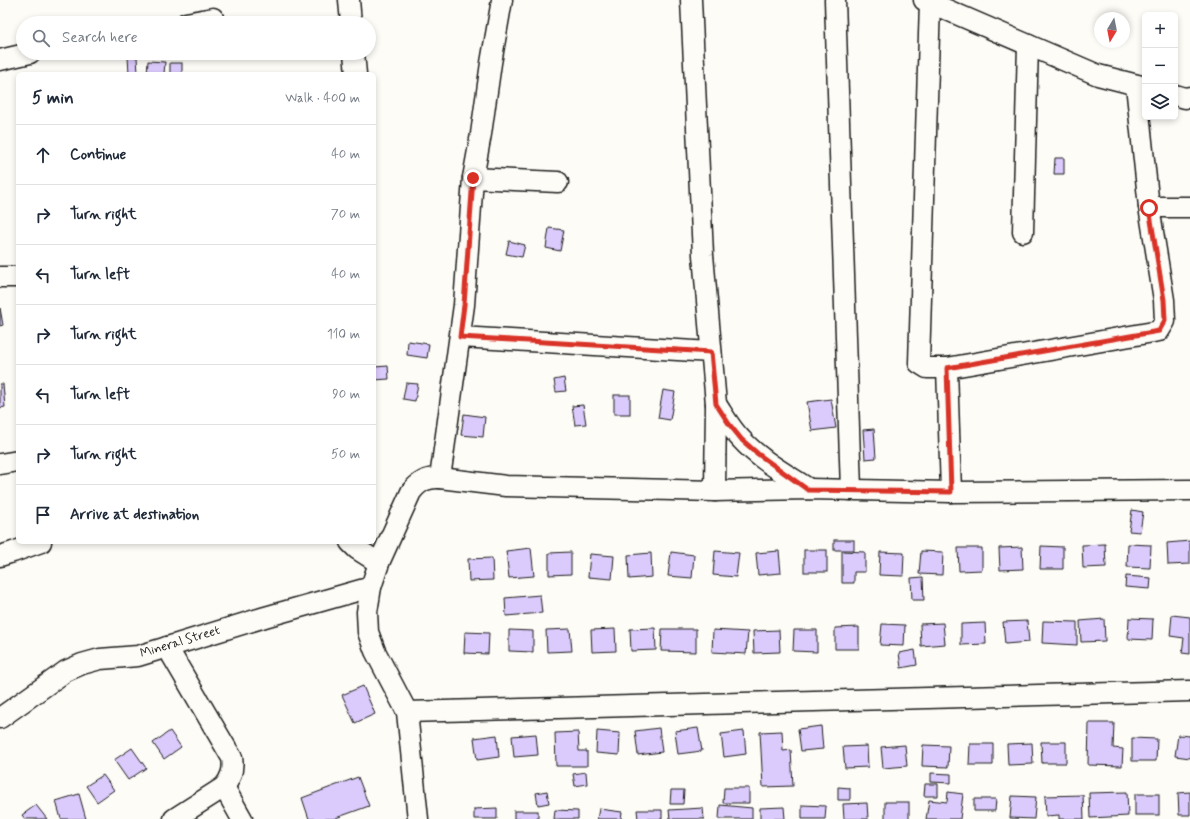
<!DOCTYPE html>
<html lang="en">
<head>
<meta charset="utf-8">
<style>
	:root { --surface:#fff; --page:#f6f6f7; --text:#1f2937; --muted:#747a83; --line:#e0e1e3 }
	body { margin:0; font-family:Mynerve,sans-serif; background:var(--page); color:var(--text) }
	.controls { position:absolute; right:12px; top:12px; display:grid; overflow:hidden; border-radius:6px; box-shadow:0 2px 6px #0003 }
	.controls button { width:36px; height:36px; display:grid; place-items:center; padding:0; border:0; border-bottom:1px solid var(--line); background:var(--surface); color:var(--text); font:20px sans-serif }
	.compass { position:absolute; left:1094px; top:12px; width:36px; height:36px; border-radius:50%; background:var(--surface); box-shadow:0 2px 6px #0003; rotate:190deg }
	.stop { position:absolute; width:12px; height:12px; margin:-9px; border:3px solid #d93025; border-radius:50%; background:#fff }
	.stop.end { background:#d93025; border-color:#fff; box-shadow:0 1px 4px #0008 }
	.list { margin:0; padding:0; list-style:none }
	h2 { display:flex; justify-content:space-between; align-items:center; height:52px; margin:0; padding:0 16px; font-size:17px }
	h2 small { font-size:13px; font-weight:400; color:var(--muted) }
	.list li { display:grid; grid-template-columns:26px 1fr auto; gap:12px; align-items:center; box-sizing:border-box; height:60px; padding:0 16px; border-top:1px solid var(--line) }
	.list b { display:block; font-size:15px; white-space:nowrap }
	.list em { font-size:13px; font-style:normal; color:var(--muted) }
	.icon { flex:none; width:22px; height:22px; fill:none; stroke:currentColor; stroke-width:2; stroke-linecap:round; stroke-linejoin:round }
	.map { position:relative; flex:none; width:1190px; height:819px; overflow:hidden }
	.search { position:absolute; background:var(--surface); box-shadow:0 2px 6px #0003; left:16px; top:16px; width:360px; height:44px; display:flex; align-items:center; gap:10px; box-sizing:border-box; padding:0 14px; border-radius:22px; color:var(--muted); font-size:15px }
	.panel { position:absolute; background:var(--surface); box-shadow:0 2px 6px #0003; left:16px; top:72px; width:360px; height:472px; border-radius:6px }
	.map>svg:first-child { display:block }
</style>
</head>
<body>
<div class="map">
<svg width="1190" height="819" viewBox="0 0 1190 819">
	<rect width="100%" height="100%" fill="#fdfcf7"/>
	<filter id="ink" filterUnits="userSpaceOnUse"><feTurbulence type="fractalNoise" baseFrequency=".025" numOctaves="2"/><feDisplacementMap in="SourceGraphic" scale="8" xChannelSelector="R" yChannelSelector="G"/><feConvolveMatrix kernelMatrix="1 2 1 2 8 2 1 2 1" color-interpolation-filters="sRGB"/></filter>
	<g filter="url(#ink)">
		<!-- building -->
		<g fill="#dbcafc" stroke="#1c1c1c">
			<path d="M128,57H137L138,74H129Z"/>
			<path d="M148,61L165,62L164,74H147Z"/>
			<rect x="170" y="63" width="12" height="11"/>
			<path d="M1055,158H1064V174H1054Z"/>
			<path d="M549,228L564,230L560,251L546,248Z"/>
			<path d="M509,241L525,245L522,257L506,254Z"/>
			<path d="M0,308L3,325L0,326Z"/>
			<path d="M408,341L429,344L427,358L407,355Z"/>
			<path d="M388,366L389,379L374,380V367Z"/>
			<path d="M564,378L566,391L556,392L554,380Z"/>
			<path d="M406,383L418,384L415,401L403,399Z"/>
			<path d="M0,384H3L5,407L0,408Z"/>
			<path d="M663,390L675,392L670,420L658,418Z"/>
			<rect x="614" y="395" width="16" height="19"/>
			<path d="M831,399L836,428L812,431L807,402Z"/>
			<path d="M583,405L586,424L575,425L572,406Z"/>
			<path d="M464,414L485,417L483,437L461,435Z"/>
			<path d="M874,429L876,458L865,459L863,430Z"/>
			<path d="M1132,510L1143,512L1140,532L1129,531Z"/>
			<rect x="834" y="540" width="20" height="10"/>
			<path d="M1190,541V564L1168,565L1167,543Z"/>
			<path d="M1105,544L1106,567L1083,568L1082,545Z"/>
			<path d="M1128,544L1151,545L1150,568L1127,567Z"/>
			<path d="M1041,546L1063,547V569H1040Z"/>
			<path d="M1022,547L1023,569L1000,570L999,548Z"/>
			<path d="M531,548L534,576L509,578L506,551Z"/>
			<path d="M958,548H982V570L959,571Z"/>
			<rect x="804" y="550" width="23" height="22"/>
			<path d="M715,551L739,553L736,577L713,575Z"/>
			<path d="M779,551L781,573L758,575L756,553Z"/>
			<path d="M842,551L865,552V572H854V583H842Z"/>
			<path d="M921,551L943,552L942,575L919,574Z"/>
			<path d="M571,552V574L549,575V553Z"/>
			<path d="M671,552L694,555L692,578L668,576Z"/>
			<path d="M880,552L904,553L903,576L879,575Z"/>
			<path d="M651,553L652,577L629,579L628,555Z"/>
			<path d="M590,554L614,556L612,579L588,577Z"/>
			<path d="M492,558L493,580L469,581L468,559Z"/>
			<path d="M1126,576L1151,578L1150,589L1125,587Z"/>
			<path d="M923,577L924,600H912L911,578Z"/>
			<path d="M540,595L542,613L506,616L505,598Z"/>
			<path d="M1172,615L1190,617V654L1182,653L1184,638L1170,636Z"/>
			<path d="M1129,618L1153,619L1152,640L1128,639Z"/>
			<path d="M1104,619L1105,641L1081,642L1080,621Z"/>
			<path d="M1027,621L1029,642L1005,644L1003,622Z"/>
			<path d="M1043,621L1077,622V645L1042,643Z"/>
			<path d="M943,623L945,644L921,646L920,624Z"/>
			<path d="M985,623L986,644L961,645V624Z"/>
			<path d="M882,624L905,625L904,646L880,645Z"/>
			<path d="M859,627V649H835V628Z"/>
			<path d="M655,628L656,650L631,651L630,629Z"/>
			<path d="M570,629L572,651L547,652L546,630Z"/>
			<path d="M615,629L616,651L592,652L591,630Z"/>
			<path d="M662,629H696V652L661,651Z"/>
			<path d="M509,630L533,631V652L509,651Z"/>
			<path d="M713,630L748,632L746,654L712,652Z"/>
			<path d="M779,630L780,652L754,653L753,631Z"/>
			<path d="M794,630H817V652L793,651Z"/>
			<path d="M465,632L489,633L488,654L464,653Z"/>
			<path d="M915,650L917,665L901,668L899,653Z"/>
			<path d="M363,686L375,714L355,723L342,695Z"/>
			<path d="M1089,723H1114L1113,748L1123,749L1122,766L1088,765Z"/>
			<path d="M821,726L823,749L801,751L798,729Z"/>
			<path d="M659,728L662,752L638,755L635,731Z"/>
			<path d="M698,728L702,751L678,754L675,731Z"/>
			<path d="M170,731L181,747L164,759L153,743Z"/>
			<path d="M597,731L620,733L619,755L596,753Z"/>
			<path d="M744,731L746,754L724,757L721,734Z"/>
			<path d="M782,731L783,751L791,750L793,786L763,787L760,732Z"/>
			<path d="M578,732L579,751H587V766H556L555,733Z"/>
			<path d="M536,734L538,755L514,757L512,736Z"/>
			<path d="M497,735L499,757L477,760L474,738Z"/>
			<path d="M1178,735L1190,736V758L1175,756Z"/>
			<path d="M1132,738L1157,739L1156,761H1132Z"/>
			<path d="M1041,742H1066V763H1042Z"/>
			<path d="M1032,743L1033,764L1008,765L1007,744Z"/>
			<path d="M970,744H993V765H969Z"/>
			<path d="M905,745L907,766L883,768L881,747Z"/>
			<path d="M923,745L949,746L948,767L922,766Z"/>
			<path d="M867,746L868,767L845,768L843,747Z"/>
			<path d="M132,748L146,768L128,780L114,760Z"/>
			<path d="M586,772L587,784L575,786L573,774Z"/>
			<path d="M931,773L951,774V783L931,782Z"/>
			<path d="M103,775L114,790L97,802L86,786Z"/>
			<path d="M358,777L369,806L333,819H309L302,798Z"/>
			<path d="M925,784H938V796H924Z"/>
			<path d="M838,787L850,788V800H838Z"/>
			<path d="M724,788H749V803H723Z"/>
			<path d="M671,790H684L683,804H670Z"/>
			<path d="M547,791L549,803L538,805L536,793Z"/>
			<path d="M948,792L963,794L960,819H926L929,800L947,802Z"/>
			<path d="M1127,792L1128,816L1090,818L1089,793Z"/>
			<path d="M1190,792V815H1179L1178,793Z"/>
			<path d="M79,794L86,819H61L56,801Z"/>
			<rect x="1135" y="794" width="24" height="21"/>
			<path d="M1083,795L1084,819H1059V815L1046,816L1045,796Z"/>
			<path d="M1012,796L1036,797L1034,819L1010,818Z"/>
			<path d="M974,799H996L995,811H974Z"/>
			<rect x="885" y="802" width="24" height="17"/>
			<path d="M867,803L868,819H844L843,804Z"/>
			<path d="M36,805L47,819H25L22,815Z"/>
			<path d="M720,805L752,808V819H719Z"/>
			<path d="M802,805L826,806L825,819H802Z"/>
			<path d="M784,807L785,819H760V808Z"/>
			<path d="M497,808V819H474V809Z"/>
			<path d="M703,808L704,819H670L669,810Z"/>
			<path d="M599,809L622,812L621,819H597Z"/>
			<path d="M555,810L578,811V819H554Z"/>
			<path d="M637,810H662V819H638Z"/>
			<rect x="514" y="811" width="24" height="8"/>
		</g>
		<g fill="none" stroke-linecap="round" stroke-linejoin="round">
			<!-- street casing -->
			<g stroke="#1c1c1c" stroke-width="23">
				<g id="street">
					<path d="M349,0L351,23"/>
					<path d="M691,0L703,255L716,404L715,491"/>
					<path d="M835,0L851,490"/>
					<path d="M924,0L1098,75L1145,87"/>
					<path d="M930,2L919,363L927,368H947L1159,331L1165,321L1164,300L1149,207"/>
					<path d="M186,23L213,18"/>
					<path d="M354,53L356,74"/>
					<path d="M0,60L30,53"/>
					<path d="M1136,85L1149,207H1190"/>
					<path d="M1175,95L1185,98L1190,97"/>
					<path d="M473,178L558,182"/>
					<path d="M1023,232L1028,45"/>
					<path d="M0,277H18"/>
					<path d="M460,337L711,352"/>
					<path d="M947,368L951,492"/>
					<path d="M716,404C724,416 731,429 741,439C760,460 786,474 809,489"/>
					<path d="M0,464L18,461"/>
					<path d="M440,478L464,305L473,178L481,134L491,63L502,0"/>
					<path d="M350,542L357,549L379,563"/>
					<path d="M0,556L13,552L41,542"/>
					<path d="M167,647L232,758C234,770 231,778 224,787"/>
					<path d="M407,712L1190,691"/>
					<path d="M0,718L66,671L82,664L100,659L138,656L265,617L371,587"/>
					<path d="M174,819L224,787L242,819"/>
					<path d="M418,819L407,712L375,651L368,632L367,612L371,587L379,563L411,492C419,482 427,477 440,478L506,486L715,491L809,489L951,492L1190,490"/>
				</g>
			</g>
			<!-- street -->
			<use href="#street" stroke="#fdfcf7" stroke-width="20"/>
		</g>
	</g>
	<g fill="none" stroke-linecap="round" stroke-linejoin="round" filter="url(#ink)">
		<!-- route -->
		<path stroke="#d93025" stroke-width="5" d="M473,178L464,305L460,337L711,352L716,404L729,424L742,440L758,454L808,490L951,492L947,368L1159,331L1165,320L1164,300L1149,208"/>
	</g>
	<g text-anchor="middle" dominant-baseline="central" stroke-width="3" stroke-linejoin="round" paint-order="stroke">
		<!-- street labels -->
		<g font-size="13" fill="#1c1c1c" stroke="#fdfcf7">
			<text transform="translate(180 642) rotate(-17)">Mineral Street</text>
		</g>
	</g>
</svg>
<div class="controls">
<button>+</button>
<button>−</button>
<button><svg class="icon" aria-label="layers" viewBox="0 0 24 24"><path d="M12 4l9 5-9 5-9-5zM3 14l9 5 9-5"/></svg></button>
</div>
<svg class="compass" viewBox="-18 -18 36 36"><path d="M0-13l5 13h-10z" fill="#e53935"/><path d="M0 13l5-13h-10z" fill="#747a83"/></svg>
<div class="stop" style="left:1149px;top:208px"></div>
<div class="stop end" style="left:473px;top:178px"></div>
<div class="search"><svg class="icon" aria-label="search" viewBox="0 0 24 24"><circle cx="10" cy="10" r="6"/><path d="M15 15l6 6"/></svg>Search here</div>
<section class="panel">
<h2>5 min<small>Walk · 400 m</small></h2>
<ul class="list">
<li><svg class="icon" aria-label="ahead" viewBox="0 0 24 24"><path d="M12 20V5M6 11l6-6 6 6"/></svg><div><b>Continue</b></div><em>40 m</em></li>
<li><svg class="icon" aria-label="right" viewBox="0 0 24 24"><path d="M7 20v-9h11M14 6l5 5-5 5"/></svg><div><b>Turn right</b></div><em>70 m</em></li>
<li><svg class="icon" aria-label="left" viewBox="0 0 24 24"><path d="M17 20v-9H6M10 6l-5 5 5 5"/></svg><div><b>Turn left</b></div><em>40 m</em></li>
<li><svg class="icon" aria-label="right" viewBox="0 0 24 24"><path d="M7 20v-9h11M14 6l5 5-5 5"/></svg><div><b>Turn right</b></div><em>110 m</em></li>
<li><svg class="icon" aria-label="left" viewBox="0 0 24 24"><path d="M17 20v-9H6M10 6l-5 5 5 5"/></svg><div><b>Turn left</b></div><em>90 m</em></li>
<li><svg class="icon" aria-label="right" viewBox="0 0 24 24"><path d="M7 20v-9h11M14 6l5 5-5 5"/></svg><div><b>Turn right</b></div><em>50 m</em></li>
<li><svg class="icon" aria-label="arrive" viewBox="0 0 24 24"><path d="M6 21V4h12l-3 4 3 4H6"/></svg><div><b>Arrive at destination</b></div></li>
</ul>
</section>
</div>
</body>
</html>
